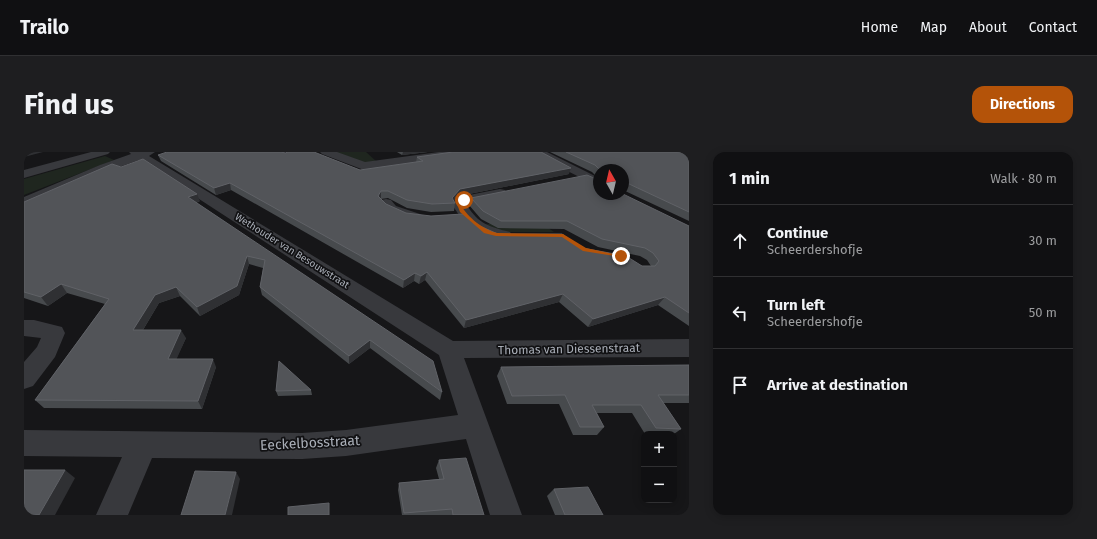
<!DOCTYPE html>
<html lang="en">
<head>
<meta charset="utf-8">
<style>
	:root { --surface:#101012; --page:#1e1e20; --text:#f1f3f6; --muted:#9c9d9f; --line:#303032; --accent:#b45309 }
	body { margin:0; font-family:"Fira Sans",sans-serif; background:var(--page); color:var(--text) }
	.controls { position:absolute; right:12px; bottom:12px; display:grid; overflow:hidden; border-radius:8px; box-shadow:0 2px 10px #0003 }
	.controls button { width:36px; height:36px; display:grid; place-items:center; padding:0; border:0; border-bottom:1px solid var(--line); background:var(--surface); color:var(--text); font:20px sans-serif }
	.compass { position:absolute; left:569px; top:12px; width:36px; height:36px; border-radius:50%; background:var(--surface); box-shadow:0 2px 10px #0003; rotate:352deg }
	.stop { position:absolute; width:12px; height:12px; margin:-9px; border:3px solid #b45309; border-radius:50%; background:#fff }
	.stop.end { background:#b45309; border-color:#fff; box-shadow:0 1px 4px #0008 }
	.list { margin:0; padding:0; list-style:none }
	h2 { display:flex; justify-content:space-between; align-items:center; height:52px; margin:0; padding:0 16px; font-size:17px }
	h2 small { font-size:13px; font-weight:400; color:var(--muted) }
	.list li { display:grid; grid-template-columns:26px 1fr auto; gap:12px; align-items:center; box-sizing:border-box; height:72px; padding:0 16px; border-top:1px solid var(--line) }
	.list b { display:block; font-size:15px; white-space:nowrap }
	.list p { margin:0; font-size:13px; white-space:nowrap; color:var(--muted) }
	.list em { font-size:13px; font-style:normal; color:var(--muted) }
	.icon { flex:none; width:22px; height:22px; fill:none; stroke:currentColor; stroke-width:2; stroke-linecap:round; stroke-linejoin:round }
	.map { position:relative; flex:none; width:665px; height:363px; overflow:hidden; border-radius:12px }
	header { display:flex; align-items:center; gap:24px; box-sizing:border-box; height:56px; padding:0 20px; background:var(--surface); border-bottom:1px solid var(--line) }
	header strong { font-size:19px }
	nav { display:flex; gap:22px; margin-inline-start:auto; font-size:14px }
	.intro { display:flex; align-items:center; justify-content:space-between; box-sizing:border-box; height:96px; padding:0 24px }
	h1 { margin:0; font-size:28px }
	.button { padding:10px 18px; border-radius:12px; background:var(--accent); color:#fff; font-size:14px; font-weight:700 }
	main { display:flex; gap:24px; padding:0 24px }
	aside { flex:1; background:var(--surface); border-radius:12px; box-shadow:0 2px 10px #0003 }
	.map>svg:first-child { display:block }
</style>
</head>
<body>
<header>
<strong>Trailo</strong>
<nav><a>Home</a><a>Map</a><a>About</a><a>Contact</a></nav>
</header>
<div class="intro"><h1>Find us</h1><a class="button">Directions</a></div>
<main>
<div class="map">
<svg width="665" height="363" viewBox="0 0 665 363">
	<rect width="100%" height="100%" fill="#161618"/>
	<!-- green -->
	<g fill="#1f261f">
		<path d="M308,0H342L352,9L343,12Z"/>
		<path d="M81,4L90,8L0,43V27Z"/>
		<path d="M506,63L530,80H477L460,73Z"/>
	</g>
	<g fill="none" stroke-linecap="round" stroke-linejoin="round">
		<!-- minor -->
		<g fill="#38393d" fill-rule="evenodd">
			<path d="M67,0H86L84,2L0,26V18Z"/>
			<path d="M105,0H131L125,4L429,189L665,187V205L440,206L498,363H466L442,287L322,304L278,307L128,306L104,363H72L98,305L0,304V278L278,281L322,278L434,263L415,203L115,8L84,19L0,54V45L76,13L107,2Z"/>
			<path d="M296,0H313L341,10L415,0H446L444,2L440,3L340,18L298,2Z"/>
			<path d="M508,0H523L575,26V35L510,2Z"/>
			<path d="M476,37L481,38L483,41L481,44L443,53C454,72 466,75 486,80L488,83L486,86C461,93 439,72 428,52L435,45Z"/>
			<path d="M362,47L367,48L372,54L396,62L399,65L396,68L391,70L362,60L355,51L357,48Z"/>
			<path d="M0,168H10L38,175L41,181L31,205L9,234L0,237V210L13,195L17,186L0,184Z"/>
		</g>
	</g>
	<!-- wall -->
	<g fill="#474a4d">
		<path d="M373,0H404L378,3Z"/>
		<path d="M526,0H665V69L599,38V18H575V42L665,74V174L634,153L564,175L535,150L440,176L401,128L395,132L390,129L379,136L207,38L192,43L137,9L134,3L336,18L392,10L393,5L545,22L435,44L430,49L431,51L430,59L407,60L383,56L364,46L357,47L362,52L382,61L451,72L474,82L558,96L618,114H627L623,108L616,104L574,95L540,77L474,76L457,67L445,53L447,46L573,25L568,20Z"/>
		<path d="M176,49L172,51L418,240L416,248L346,196L325,212L238,143L236,135L239,116L225,112L215,143L176,164L156,144L135,151L119,178L162,186L152,207L192,215L178,257L20,256L11,248L81,152L43,141L24,154L0,146V50Z"/>
		<path d="M665,213V251H639L657,277L650,282H621L608,261H573L580,275L573,283H549L535,252H483L473,224L477,215Z"/>
		<path d="M287,238L288,243L254,244L252,239Z"/>
		<path d="M415,308L460,363H378L374,338L375,331L415,327L412,316Z"/>
		<path d="M530,337L579,363H531L523,344Z"/>
	</g>
	<!-- shaded-wall -->
	<g fill="#2f3033">
		<path d="M0,0H19L0,5Z"/>
		<path d="M379,0H404L378,3Z"/>
		<path d="M547,16L545,22L435,44L428,52V46L436,37Z"/>
		<path d="M206,31L207,38L192,43L190,36Z"/>
		<path d="M602,31H603L599,38V34Z"/>
		<path d="M357,39V47L354,51V44Z"/>
		<path d="M173,42L176,49L166,53L164,45Z"/>
		<path d="M223,104L225,112L215,143L176,164L173,155Z"/>
		<path d="M403,120L401,128L395,132L397,124Z"/>
		<path d="M391,121L390,129L379,136L380,128Z"/>
		<path d="M37,132L43,141L24,154L17,145Z"/>
		<path d="M152,135L156,144L135,151L114,186L109,178L131,143Z"/>
		<path d="M539,142L535,150L440,176L442,168Z"/>
		<path d="M641,145L634,153L564,175L569,167Z"/>
		<path d="M157,178L162,186L149,215L144,207Z"/>
		<path d="M346,188V196L325,212V204Z"/>
		<path d="M189,207L192,215L178,257L174,249Z"/>
		<path d="M41,318L51,326L31,363H15Z"/>
		<path d="M212,320L216,327L208,363H201Z"/>
	</g>
	<!-- building -->
	<g fill="#525458" stroke="#606267">
		<path d="M143,0H256L262,1L263,0H290L336,18L399,9L393,5L429,0H517L547,16L436,37L428,46L431,51L408,52L383,48L364,39H357L354,44L362,52L382,61L407,64L439,62L451,72L474,82H538L558,96L602,104L618,114H631L635,109L629,101L621,96L578,87L543,69H477L459,59L447,46L563,23L570,26L575,24V42H599L665,74V161L641,145L569,167L539,142L442,168L403,120L397,124L391,121L380,128L206,31L190,36L134,3Z"/>
		<path d="M542,0H665V60L603,31H602L601,34H599V18H576L571,13Z"/>
		<path d="M119,7L173,42L164,45L409,209L418,240L346,188L325,204L236,135L241,108L223,104L213,134L173,155L152,135L131,143L109,178H157L144,207H189L174,249L11,248L85,147L37,132L17,145L0,140V50L88,12L97,15Z"/>
		<path d="M255,209L287,238L252,239Z"/>
		<path d="M665,213V243H634L657,277L632,276L617,253H568L580,275H556L541,243L488,244L477,215Z"/>
		<path d="M442,306L460,363H429L428,357L380,361L375,331L420,327L415,308Z"/>
		<path d="M0,318H41L15,363H0Z"/>
		<path d="M171,319L212,320L201,363H157Z"/>
		<path d="M564,335L579,363H541L530,337Z"/>
		<path d="M305,351V363H264V355Z"/>
	</g>
	<!-- route -->
	<path fill="#b45309" d="M438,47L442,48L437,53C443,65 460,78 473,81L539,82L562,96L599,104L597,105L559,99L538,85L472,84L460,81L436,60L433,52Z"/>
	<g text-anchor="middle" dominant-baseline="central" stroke-width="3.5" stroke-linejoin="round" paint-order="stroke">
		<!-- far-street labels -->
		<g font-size="10" fill="#a9aeb7" stroke="#111113">
			<text transform="translate(268 99) rotate(32)">Wethouder van Besouwstraat</text>
		</g>
		<!-- street labels -->
		<g font-size="12" fill="#a9aeb7" stroke="#111113">
			<text transform="translate(545 197) rotate(-1)">Thomas van Diessenstraat</text>
		</g>
		<!-- near-street labels -->
		<g font-size="14" fill="#a9aeb7" stroke="#111113">
			<text transform="translate(286 291) rotate(-3)">Eeckelbosstraat</text>
		</g>
	</g>
</svg>
<div class="controls">
<button>+</button>
<button>−</button>
</div>
<svg class="compass" viewBox="-18 -18 36 36"><path d="M0-13l5 13h-10z" fill="#e53935"/><path d="M0 13l5-13h-10z" fill="#9c9d9f"/></svg>
<div class="stop" style="left:440px;top:48px"></div>
<div class="stop end" style="left:597px;top:104px"></div>
</div>
<aside>
<h2>1 min<small>Walk · 80 m</small></h2>
<ul class="list">
<li><svg class="icon" aria-label="ahead" viewBox="0 0 24 24"><path d="M12 20V5M6 11l6-6 6 6"/></svg><div><b>Continue</b><p>Scheerdershofje</p></div><em>30 m</em></li>
<li><svg class="icon" aria-label="left" viewBox="0 0 24 24"><path d="M17 20v-9H6M10 6l-5 5 5 5"/></svg><div><b>Turn left</b><p>Scheerdershofje</p></div><em>50 m</em></li>
<li><svg class="icon" aria-label="arrive" viewBox="0 0 24 24"><path d="M6 21V4h12l-3 4 3 4H6"/></svg><div><b>Arrive at destination</b></div></li>
</ul>
</aside>
</main>
</body>
</html>
